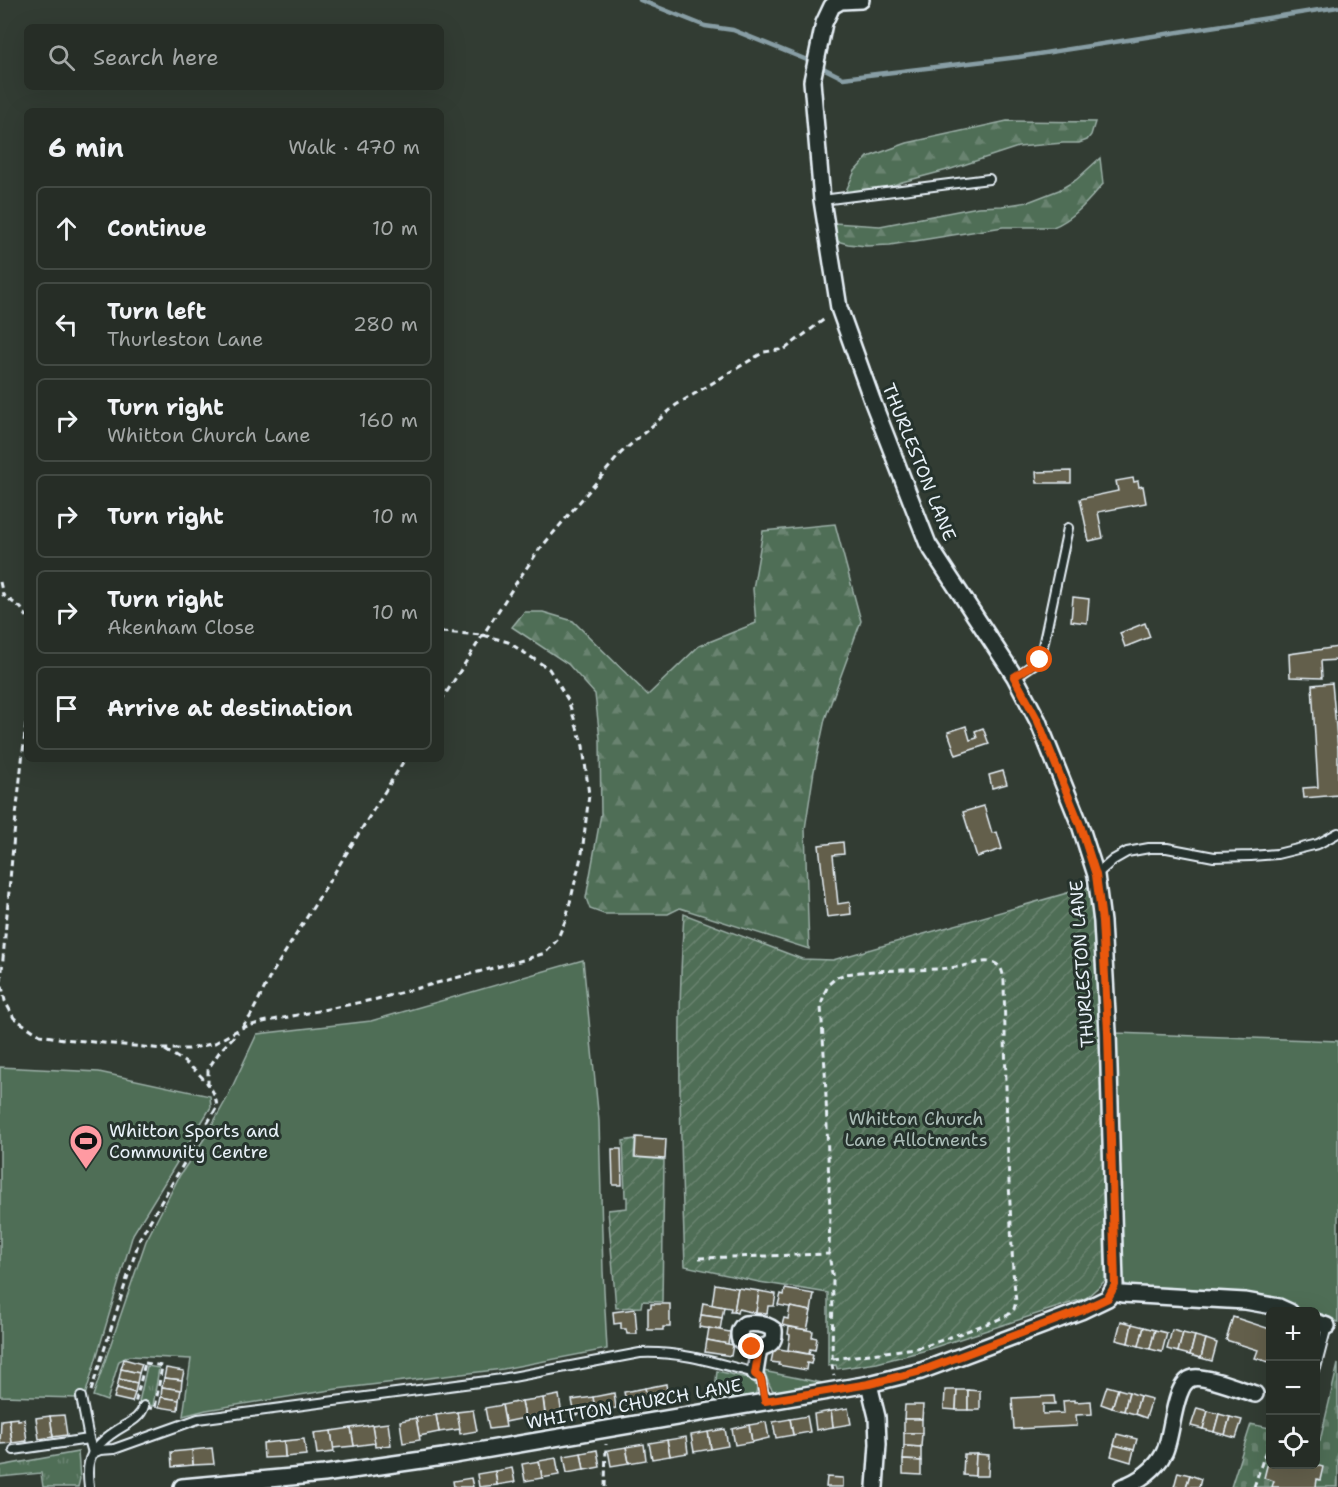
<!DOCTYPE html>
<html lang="en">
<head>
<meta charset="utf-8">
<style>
	:root { --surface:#262d26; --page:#323932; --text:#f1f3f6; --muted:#a4a8a7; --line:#424943 }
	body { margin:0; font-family:"Shantell Sans",sans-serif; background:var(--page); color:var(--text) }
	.controls { position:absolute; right:18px; bottom:18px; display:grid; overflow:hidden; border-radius:9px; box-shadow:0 6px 24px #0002 }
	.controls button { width:54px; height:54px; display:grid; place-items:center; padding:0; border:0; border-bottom:2px solid var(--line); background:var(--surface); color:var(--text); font:30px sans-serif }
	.stop { position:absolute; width:18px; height:18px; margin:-14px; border:4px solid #ea580c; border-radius:50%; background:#fff }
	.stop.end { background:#ea580c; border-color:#fff; box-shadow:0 2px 6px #0008 }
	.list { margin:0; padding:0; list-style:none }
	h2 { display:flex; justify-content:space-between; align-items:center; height:78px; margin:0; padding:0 24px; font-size:26px }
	h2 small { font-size:20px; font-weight:400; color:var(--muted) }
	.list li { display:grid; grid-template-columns:39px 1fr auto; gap:18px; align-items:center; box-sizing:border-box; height:84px; margin:0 12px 12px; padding:0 12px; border:2px solid var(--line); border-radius:9px }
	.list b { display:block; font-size:22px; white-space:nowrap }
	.list p { margin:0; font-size:20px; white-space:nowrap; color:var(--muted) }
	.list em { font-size:20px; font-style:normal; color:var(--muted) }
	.icon { flex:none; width:33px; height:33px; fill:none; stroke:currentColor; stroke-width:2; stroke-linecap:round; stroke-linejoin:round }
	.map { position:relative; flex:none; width:1338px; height:1487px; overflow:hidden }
	.search { position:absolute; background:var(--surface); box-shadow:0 6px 24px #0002; left:24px; top:24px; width:420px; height:66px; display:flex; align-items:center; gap:15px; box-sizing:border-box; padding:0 21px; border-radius:9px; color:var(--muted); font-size:22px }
	.panel { position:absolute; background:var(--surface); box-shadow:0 6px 24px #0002; left:24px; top:108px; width:420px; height:654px; border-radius:9px }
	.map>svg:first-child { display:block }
</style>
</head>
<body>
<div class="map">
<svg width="1338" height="1487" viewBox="0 0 1338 1487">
	<defs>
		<pattern id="grass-tufts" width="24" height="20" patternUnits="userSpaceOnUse" patternTransform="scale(1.5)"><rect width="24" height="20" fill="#506e57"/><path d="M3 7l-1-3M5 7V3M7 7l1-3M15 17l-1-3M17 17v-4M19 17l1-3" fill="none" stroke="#698370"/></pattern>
		<pattern id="forest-firs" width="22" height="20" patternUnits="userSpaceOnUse" patternTransform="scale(1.5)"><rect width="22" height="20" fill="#506e57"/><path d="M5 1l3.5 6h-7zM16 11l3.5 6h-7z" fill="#698370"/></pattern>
		<pattern id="cemetery-stones" width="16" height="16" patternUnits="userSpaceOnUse" patternTransform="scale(1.5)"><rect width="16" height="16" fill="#506e57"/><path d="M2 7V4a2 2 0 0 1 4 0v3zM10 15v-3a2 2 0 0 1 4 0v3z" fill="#698370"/></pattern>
		<pattern id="garden-furrows" width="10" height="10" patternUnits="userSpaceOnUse" patternTransform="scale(1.5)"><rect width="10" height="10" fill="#506e57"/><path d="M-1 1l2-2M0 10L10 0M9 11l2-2" fill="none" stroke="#698370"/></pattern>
	</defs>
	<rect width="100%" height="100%" fill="#323c33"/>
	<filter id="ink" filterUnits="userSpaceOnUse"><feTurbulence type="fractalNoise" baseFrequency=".0167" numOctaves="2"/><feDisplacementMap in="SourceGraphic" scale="12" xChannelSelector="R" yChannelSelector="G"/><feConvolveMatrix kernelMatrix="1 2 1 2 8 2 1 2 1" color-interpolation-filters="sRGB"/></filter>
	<g filter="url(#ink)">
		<!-- grass -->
		<g fill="url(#grass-tufts)" stroke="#9cb0a8" stroke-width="1.5">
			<path d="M147,1366L159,1368L153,1406L139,1402Z"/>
			<path d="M717,1371L748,1378L754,1382L757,1387L756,1393L751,1398L723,1404L718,1399L714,1400Z"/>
			<path d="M763,1371L822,1383L824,1386L776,1393C766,1386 770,1379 763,1371Z"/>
			<path d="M78,1452L80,1479L78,1487H43L41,1473L0,1477V1466Z"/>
		</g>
		<!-- forest -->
		<g fill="url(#forest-firs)" stroke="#9cb0a8" stroke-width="1.5">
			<path d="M1007,121L1095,122L1091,135L1087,140L1079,143H1063L1018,147L951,169L902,182L860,197H850L845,193L855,171L868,157L907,143Z"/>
			<path d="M1100,158L1103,184C1088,201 1074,219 1053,227H1003L890,245L866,246L848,244L829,239L830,229L834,223L880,226L978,207L1002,206L1028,202L1059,190L1076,180Z"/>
			<path d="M835,524L861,621L825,719L814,771L805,829L809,949L680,908L668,914H604L590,909L586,898L601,814L600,739L595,694L568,664L512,627L524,612H543L573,621L648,695L699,646L756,623L753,589L763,531Z"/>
		</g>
		<!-- cemetery -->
		<path fill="url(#cemetery-stones)" stroke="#9cb0a8" stroke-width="1.5" d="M1338,1364V1487H1231L1251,1424L1270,1428V1464H1316V1440L1320,1441Z"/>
		<!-- park -->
		<g fill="#506e57" stroke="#9cb0a8" stroke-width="1.5">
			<path d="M583,960L599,1121L603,1271L607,1349L503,1369L337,1389L206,1410L183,1416L191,1359L129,1356L119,1361L107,1401L93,1396L146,1241L180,1175L204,1139L226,1100L257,1034L371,1021Z"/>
			<path d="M1115,1033L1338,1041V1322L1316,1316V1312L1305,1311L1279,1301L1130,1289L1120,1278Z"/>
			<path d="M0,1067L99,1072L210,1096L211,1107L133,1234L85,1396L78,1398L0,1396Z"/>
		</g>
		<!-- garden -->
		<g fill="url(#garden-furrows)" stroke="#9cb0a8" stroke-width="1.5">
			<path d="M1088,887L1092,909L1100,1039L1105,1281L1086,1298L923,1351L877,1363L837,1369L836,1365L828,1366V1293L759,1282L685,1266C681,1149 676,1031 684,914L802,959L833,960Z"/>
			<path d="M635,1139L634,1157L664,1160L662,1302L642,1301L641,1307L616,1308L608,1210L627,1208V1197H625L623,1141Z"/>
		</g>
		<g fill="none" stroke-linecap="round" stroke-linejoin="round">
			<!-- stream -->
			<g stroke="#889ea5" stroke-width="4.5">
				<path d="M640,0L705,26L733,30L812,62"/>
				<path d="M819,66L843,78L1019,57L1338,7"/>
			</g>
		</g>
		<!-- building -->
		<g fill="#635f4c" stroke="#e8f1f8" stroke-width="1.5">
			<path d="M1071,471V483H1037L1036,472Z"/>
			<path d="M1133,478L1134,482L1138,481L1139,487L1143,486L1146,503L1098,512L1103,538L1089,541L1080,499L1118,491L1116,481Z"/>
			<path d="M1073,597L1089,599L1087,623L1071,621Z"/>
			<path d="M1145,623L1150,637L1125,647L1120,633Z"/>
			<path d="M1338,647V660L1321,661L1322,678L1290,677L1289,654Z"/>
			<path d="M1332,683L1338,750V795L1304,798L1303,788L1318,787L1312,685Z"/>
			<path d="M966,726L970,740L977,738L975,731L983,728L989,744L956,755L948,732Z"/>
			<path d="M1003,771L1007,784L992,788L989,775Z"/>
			<path d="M984,806L992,833L997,832L1002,849L977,857L963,812Z"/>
			<path d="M843,842L844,854L833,855L838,904L850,902L851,914L827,917L819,845Z"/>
			<path d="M636,1137L666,1139L665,1159L635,1157Z"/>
			<path d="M612,1149H621L622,1185H613Z"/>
			<path d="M715,1284L738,1288L734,1312H730L731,1308L712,1305Z"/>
			<path d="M738,1288L759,1291L756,1313L738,1309L737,1313L734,1312Z"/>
			<path d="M785,1289L814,1294L811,1311L778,1305L781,1294L784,1295Z"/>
			<path d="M759,1291L776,1294L774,1306H768L767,1314L756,1313Z"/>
			<path d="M703,1303L724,1307L722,1318L701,1315Z"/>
			<path d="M651,1304H670V1327H663V1330H648V1308H651Z"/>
			<path d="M790,1307L811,1311L807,1330L782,1325L784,1318L788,1319Z"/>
			<path d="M635,1309L637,1334H627L626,1329H621V1323L614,1324L613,1312Z"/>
			<path d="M701,1315L722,1318L720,1330L699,1327Z"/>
			<path d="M1233,1317L1270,1329V1357L1269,1362L1255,1358L1258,1350L1226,1340Z"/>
			<path d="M1121,1321L1132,1324L1128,1343L1116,1340Z"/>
			<path d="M1132,1324L1144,1327L1139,1346L1128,1343Z"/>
			<path d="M789,1327L813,1331L812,1337L817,1338L815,1350L810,1349L809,1354L788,1350L790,1335L788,1334Z"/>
			<path d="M1144,1327L1155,1330L1150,1349L1139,1346Z"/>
			<path d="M709,1328L730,1332L728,1344L707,1340Z"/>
			<path d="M1155,1330L1167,1333L1162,1352L1150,1349Z"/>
			<path d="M1172,1330L1183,1333L1178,1352L1167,1349Z"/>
			<path d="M1183,1333L1195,1336L1190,1355L1178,1352Z"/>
			<path d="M1195,1336L1206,1339L1201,1358L1190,1355Z"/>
			<path d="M1206,1339L1217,1343L1212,1361L1201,1358Z"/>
			<path d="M707,1340L733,1345L731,1356L705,1352Z"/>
			<path d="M774,1348L813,1355L811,1364L807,1363L806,1370L778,1365L779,1363L771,1362Z"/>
			<path d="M124,1359L142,1364L139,1373L121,1369Z"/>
			<path d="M166,1368L184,1371L182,1380L164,1378Z"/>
			<path d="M121,1369L139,1373L137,1383L119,1379Z"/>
			<path d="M164,1378L182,1380L181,1390L162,1387Z"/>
			<path d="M119,1379L137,1383L135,1393L117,1388Z"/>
			<path d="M666,1384L668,1399L648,1402L645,1388Z"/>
			<path d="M1107,1386L1118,1389L1112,1408L1101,1404Z"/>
			<path d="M162,1387L181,1390L179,1400L161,1397Z"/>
			<path d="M117,1388L135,1393L132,1402L114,1398Z"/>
			<path d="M645,1388L648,1402L627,1406L624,1392Z"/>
			<path d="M1118,1389L1129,1392L1124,1411L1112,1408Z"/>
			<path d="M945,1390H957L956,1410L944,1409Z"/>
			<path d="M957,1390H968V1410H956Z"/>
			<path d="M968,1390L980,1391V1410H968Z"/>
			<path d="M1129,1392L1140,1396L1135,1414L1124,1411Z"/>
			<path d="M614,1393L616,1408L595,1411L593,1397Z"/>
			<path d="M559,1395L562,1416L546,1419L543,1398Z"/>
			<path d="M1054,1396L1055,1404H1043V1414L1064,1413L1063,1401L1075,1400V1402L1091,1401L1092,1414L1076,1415L1077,1426L1014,1429L1012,1398Z"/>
			<path d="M1140,1396L1152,1399L1146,1418L1135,1414Z"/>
			<path d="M161,1397L179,1400L178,1410L159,1407Z"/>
			<path d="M593,1397L595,1411L575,1415L572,1400Z"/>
			<path d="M543,1398L545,1415L525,1418L522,1401Z"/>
			<path d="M522,1401L525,1418L505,1422L502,1405Z"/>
			<path d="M502,1405L506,1427L489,1429L485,1408Z"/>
			<path d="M905,1405H923L922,1419H904Z"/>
			<path d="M848,1408L851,1424L833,1427L831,1411Z"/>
			<path d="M1197,1408L1208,1411L1203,1429L1191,1426Z"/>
			<path d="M473,1410L477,1431L460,1434L457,1412Z"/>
			<path d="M831,1411L833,1427L816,1430L814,1414Z"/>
			<path d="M1208,1411L1219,1414L1214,1432L1203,1429Z"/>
			<path d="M457,1412L460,1429L439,1432L436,1415Z"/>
			<path d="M1219,1414L1230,1417L1225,1435L1214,1432Z"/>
			<path d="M64,1415L67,1435L53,1437L50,1416Z"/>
			<path d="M436,1415L439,1432L419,1436L416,1418Z"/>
			<path d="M50,1416L53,1437L39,1439L36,1418Z"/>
			<path d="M807,1416L810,1432L793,1435L790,1419Z"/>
			<path d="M1230,1417L1242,1420L1236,1438L1225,1435Z"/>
			<path d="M18,1418V1420L24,1419L27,1441L12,1443L9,1419Z"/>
			<path d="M416,1418L420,1440L403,1443L400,1421Z"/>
			<path d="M9,1419L12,1443L0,1444L1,1420Z"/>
			<path d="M790,1419L793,1435L776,1438L773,1422Z"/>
			<rect x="904" y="1419" width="18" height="14"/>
			<path d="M766,1422L769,1438L752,1442L749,1425Z"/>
			<path d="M388,1423L391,1445L375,1447L372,1425Z"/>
			<path d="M372,1425L375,1443L354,1446L351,1428Z"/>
			<path d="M749,1425L752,1442L735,1445L732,1429Z"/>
			<path d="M351,1428L354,1446L333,1448L331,1431Z"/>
			<path d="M725,1429L728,1446L711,1449L708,1432Z"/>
			<path d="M331,1431L334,1452L317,1454L314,1433Z"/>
			<path d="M708,1432L711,1449L694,1452L691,1435Z"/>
			<path d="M904,1433H922L921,1447L904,1446Z"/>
			<path d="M1117,1434L1137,1439L1134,1450L1114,1445Z"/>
			<path d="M686,1437L688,1453L670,1456L667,1440Z"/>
			<path d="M304,1439L306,1455L285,1457L284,1441Z"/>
			<path d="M667,1440L670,1456L652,1459L649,1443Z"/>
			<path d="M284,1441L285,1457L264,1458L263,1443Z"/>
			<path d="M644,1444L646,1460L629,1463L626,1447Z"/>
			<path d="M1114,1445L1134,1450L1131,1462L1111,1456Z"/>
			<path d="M904,1446L921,1447V1461L903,1460Z"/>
			<path d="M626,1447L629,1463L611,1466L608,1450Z"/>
			<path d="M212,1448L214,1464L193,1465L192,1450Z"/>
			<path d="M192,1450L193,1465L172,1467L171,1452Z"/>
			<path d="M597,1450L600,1467L584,1470L581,1453Z"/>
			<path d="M581,1453L584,1470L567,1473L564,1456Z"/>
			<path d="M964,1454H976L975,1476L963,1475Z"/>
			<path d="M976,1454L989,1455L988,1476H975Z"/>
			<path d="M1270,1454V1464H1312L1323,1467L1320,1480L1317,1479L1316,1487H1272L1274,1481L1264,1478Z"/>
			<path d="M556,1458L559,1475L542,1478L539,1461Z"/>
			<path d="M903,1460L921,1461V1475L903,1474Z"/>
			<path d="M539,1461L542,1478L525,1481L522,1464Z"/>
			<path d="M512,1468L515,1482L497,1485L495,1471Z"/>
			<path d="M495,1471L497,1485L479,1487L477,1474Z"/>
			<path d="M1178,1472L1190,1475L1186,1487H1174Z"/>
			<path d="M1190,1475L1201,1479L1199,1487H1186Z"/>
			<path d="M827,1477L843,1478V1487H826Z"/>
			<path d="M471,1478L473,1487H454L453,1481Z"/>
		</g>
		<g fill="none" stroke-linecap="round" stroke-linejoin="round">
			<!-- lane casing -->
			<g stroke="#e8f1f8" stroke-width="12">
				<g id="lane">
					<path d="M822,200L989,179"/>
					<path d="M1015,677L1040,660L1068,528"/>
					<path d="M1096,875L1113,860L1127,852L1149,848H1167L1214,857L1251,856L1277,854L1318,844L1338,833"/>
					<path d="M1316,1368L1327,1326"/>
					<path d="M81,1397L89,1439L93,1453"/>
					<path d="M14,1450L89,1439"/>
					<path d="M93,1453L100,1450L114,1449L198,1419L502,1379L640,1353C681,1351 716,1363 755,1373L761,1379L765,1401"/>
					<path d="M89,1487C88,1479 87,1471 89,1463C92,1446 110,1434 124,1426C133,1421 141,1416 144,1406"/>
				</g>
			</g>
			<!-- street casing -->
			<g stroke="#e8f1f8" stroke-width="20">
				<g id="street">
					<path d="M1112,1292L1122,1294L1245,1301L1279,1307L1290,1312"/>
					<path d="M1316,1322L1327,1326"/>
					<path d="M755,1373L759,1348C770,1346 775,1342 774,1330C766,1323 755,1323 745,1324C739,1328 738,1334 740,1340L752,1347L759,1348"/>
					<path d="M869,1384L877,1417L878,1444L875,1487"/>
					<path d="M182,1487L324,1474L443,1457L869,1384L921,1371L1081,1311L1108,1298L1115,1285L1108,1032L1102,922L1096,875L1080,825L1038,721L1015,677L928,544L872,400L839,308L822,200L812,81L824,23L832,6L841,1L861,0"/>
					<path d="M1122,1487C1138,1482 1156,1469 1164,1453C1173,1436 1173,1382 1193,1378C1204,1375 1242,1390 1255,1394"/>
				</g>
			</g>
			<!-- path -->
			<g stroke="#e8f1f8" stroke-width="3" stroke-dasharray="6 4.5" stroke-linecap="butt">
				<path d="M0,582L3,595L21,608L27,617"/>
				<path d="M441,701L516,583L539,550L621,453L676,405L764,352L785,349L826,318"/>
				<path d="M27,714L14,835L1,981L5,1001L14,1018L40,1035L64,1039L163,1049H189L215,1043L241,1028L263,1022L377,999L523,960L545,953L557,940L566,919L582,853L589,795L583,746L568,700L549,669L508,642L483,635L441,632"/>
				<path d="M242,1027L250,1017L271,975L405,759"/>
				<path d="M165,1050C182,1060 195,1068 208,1084"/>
				<path d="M699,1258L829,1254"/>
				<path d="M833,1359L923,1347L997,1320L1008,1315L1014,1309L1016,1302L1013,1271L1007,1137L1004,981C1003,973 1002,966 994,963C983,959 968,966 957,967C920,972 883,968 846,974L837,977L829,984L824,994L821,1006L825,1069L830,1213L829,1254L833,1280L832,1365L834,1376"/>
				<path d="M145,1363L162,1366L155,1409L135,1404Z"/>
				<path d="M91,1391L140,1238L217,1107C216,1098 214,1092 208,1084V1069L220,1051L238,1032"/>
				<path d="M605,1487L606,1444"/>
				<path d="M1254,1487L1270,1438"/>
			</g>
			<!-- lane -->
			<use href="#lane" stroke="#26332d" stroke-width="8"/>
			<!-- street -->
			<use href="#street" stroke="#26332d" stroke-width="15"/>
		</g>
	</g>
	<g fill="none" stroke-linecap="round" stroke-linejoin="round" filter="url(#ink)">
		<!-- route -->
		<path stroke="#ea580c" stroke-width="8" d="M752,1347L759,1348L755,1374L761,1379L765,1401L869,1384L921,1371L1080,1311L1108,1298L1115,1285L1108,1032L1102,921L1096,875L1080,825L1038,721L1014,677L1040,660"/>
	</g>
	<!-- icons -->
	<defs>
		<g id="stadium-pin" transform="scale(1.725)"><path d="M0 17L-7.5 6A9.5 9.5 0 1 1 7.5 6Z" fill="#ff9aa2" stroke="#26332d"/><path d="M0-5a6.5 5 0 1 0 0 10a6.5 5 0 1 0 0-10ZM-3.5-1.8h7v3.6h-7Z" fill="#111"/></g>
	</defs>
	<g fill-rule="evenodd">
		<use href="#stadium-pin" x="86" y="1141"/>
	</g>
	<g text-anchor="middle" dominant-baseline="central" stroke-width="6" stroke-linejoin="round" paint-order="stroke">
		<!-- street labels -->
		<g font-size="18" fill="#e8f1f8" stroke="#26332d">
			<text transform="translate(919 462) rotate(68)">THURLESTON LANE</text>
			<text transform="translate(1082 964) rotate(-94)">THURLESTON LANE</text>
			<text transform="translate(634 1404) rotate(-10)">WHITTON CHURCH LANE</text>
		</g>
		<!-- park labels -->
		<g font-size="18" fill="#abbdb8" stroke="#26332d">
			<text x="916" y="1119">Whitton Church<tspan x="916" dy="21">Lane Allotments</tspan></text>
		</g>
		<!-- poi labels -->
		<g font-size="18" fill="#e8f1f8" stroke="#26332d" text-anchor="start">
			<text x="109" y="1131">Whitton Sports and<tspan x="109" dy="21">Community Centre</tspan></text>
		</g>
	</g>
</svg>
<div class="controls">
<button>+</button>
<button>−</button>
<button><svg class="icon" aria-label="locate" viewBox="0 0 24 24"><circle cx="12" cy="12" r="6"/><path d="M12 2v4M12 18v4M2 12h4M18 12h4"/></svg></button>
</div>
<div class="stop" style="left:1040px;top:660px"></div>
<div class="stop end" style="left:752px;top:1347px"></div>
<div class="search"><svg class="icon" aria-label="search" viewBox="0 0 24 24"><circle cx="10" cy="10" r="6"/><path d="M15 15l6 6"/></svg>Search here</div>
<section class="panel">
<h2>6 min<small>Walk · 470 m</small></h2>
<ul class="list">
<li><svg class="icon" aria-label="ahead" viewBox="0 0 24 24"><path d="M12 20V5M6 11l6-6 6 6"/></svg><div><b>Continue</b></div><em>10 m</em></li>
<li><svg class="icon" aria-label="left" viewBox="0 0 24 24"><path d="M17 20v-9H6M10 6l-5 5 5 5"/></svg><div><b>Turn left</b><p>Thurleston Lane</p></div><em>280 m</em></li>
<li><svg class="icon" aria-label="right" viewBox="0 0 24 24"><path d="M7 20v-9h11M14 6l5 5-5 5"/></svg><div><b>Turn right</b><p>Whitton Church Lane</p></div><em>160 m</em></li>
<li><svg class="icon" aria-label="right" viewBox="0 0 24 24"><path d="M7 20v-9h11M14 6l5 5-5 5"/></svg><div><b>Turn right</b></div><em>10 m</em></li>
<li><svg class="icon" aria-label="right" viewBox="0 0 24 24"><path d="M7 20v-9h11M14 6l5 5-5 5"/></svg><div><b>Turn right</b><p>Akenham Close</p></div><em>10 m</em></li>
<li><svg class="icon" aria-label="arrive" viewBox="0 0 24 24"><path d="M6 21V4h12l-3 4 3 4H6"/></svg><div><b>Arrive at destination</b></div></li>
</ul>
</section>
</div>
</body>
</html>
